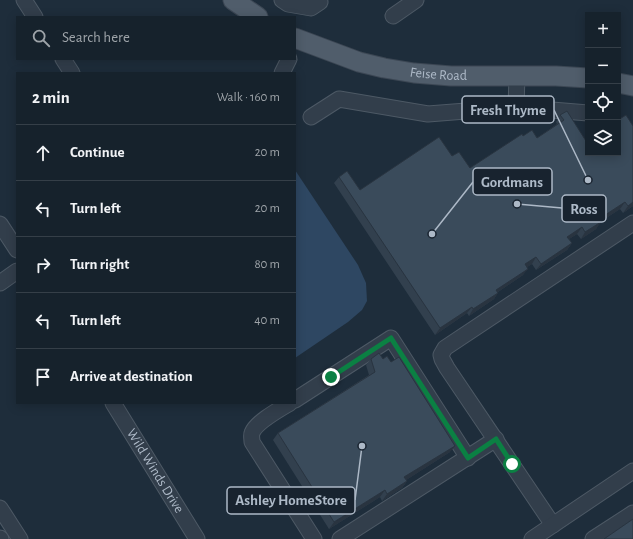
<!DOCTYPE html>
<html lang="en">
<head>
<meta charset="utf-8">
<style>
	:root { --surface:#16222c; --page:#232f38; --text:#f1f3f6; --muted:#9ea4a9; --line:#353f48 }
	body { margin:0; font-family:"Alegreya Sans",sans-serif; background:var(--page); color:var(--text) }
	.controls { position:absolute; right:12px; top:12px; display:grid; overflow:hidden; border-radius:0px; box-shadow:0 2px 10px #0003 }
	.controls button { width:36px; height:36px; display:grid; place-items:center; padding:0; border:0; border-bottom:1px solid var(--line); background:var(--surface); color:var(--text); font:20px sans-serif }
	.stop { position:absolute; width:12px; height:12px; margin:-9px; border:3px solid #0b8043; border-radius:50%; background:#fff }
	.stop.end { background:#0b8043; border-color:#fff; box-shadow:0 1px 4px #0008 }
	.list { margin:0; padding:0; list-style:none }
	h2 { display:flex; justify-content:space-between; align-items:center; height:52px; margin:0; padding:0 16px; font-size:17px }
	h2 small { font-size:13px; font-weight:400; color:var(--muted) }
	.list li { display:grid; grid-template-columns:26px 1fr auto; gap:12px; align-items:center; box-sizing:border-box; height:56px; padding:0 16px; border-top:1px solid var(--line) }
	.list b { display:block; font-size:15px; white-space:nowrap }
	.list em { font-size:13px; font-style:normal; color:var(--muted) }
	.icon { flex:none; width:22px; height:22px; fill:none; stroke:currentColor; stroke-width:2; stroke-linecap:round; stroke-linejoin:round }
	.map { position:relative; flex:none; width:633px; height:539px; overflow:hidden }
	.search { position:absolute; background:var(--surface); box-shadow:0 2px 10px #0003; left:16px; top:16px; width:280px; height:44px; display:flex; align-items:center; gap:10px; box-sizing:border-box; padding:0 14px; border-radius:0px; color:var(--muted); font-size:15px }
	.panel { position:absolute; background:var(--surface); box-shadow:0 2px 10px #0003; left:16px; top:72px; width:280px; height:332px; border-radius:0px }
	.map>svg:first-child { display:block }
</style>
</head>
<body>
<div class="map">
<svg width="633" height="539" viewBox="0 0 633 539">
	<rect width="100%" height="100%" fill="#1e2d3b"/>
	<!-- water -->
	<path fill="#2e4762" d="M295,170L358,265L366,283L367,301L362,310L348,322L295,358Z"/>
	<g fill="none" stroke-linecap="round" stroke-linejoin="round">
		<!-- minor casing -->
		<g stroke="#4d5965" stroke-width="17">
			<g id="minor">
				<path d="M24,0L35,17"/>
				<path d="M282,0L288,4L311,8L320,2L318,0"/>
				<path d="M393,16L416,0"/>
				<path d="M63,59L72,73"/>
				<path d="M282,73L289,59"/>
				<path d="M516,107L517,76"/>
				<path d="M311,117L339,99L428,114L516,107L588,113"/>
				<path d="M0,224L17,250"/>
				<path d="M0,283L17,271"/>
				<path d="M295,400L391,338L468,458"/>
				<path id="s1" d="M113,403L197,539"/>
				<path d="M290,403C280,409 256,422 252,433C251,435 252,439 252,442L314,539"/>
				<path d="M0,508L20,539"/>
				<path d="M553,525L447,368L442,359L441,355L445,348L633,223"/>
				<path d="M0,538L1,539"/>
				<path d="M340,539L496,439"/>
				<path d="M532,539L633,471"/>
				<path d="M593,539L633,513"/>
			</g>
		</g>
		<!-- major casing -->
		<g stroke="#3c4754" stroke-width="21">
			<g id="major">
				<path d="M233,0L258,17"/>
				<path id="s2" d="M295,38L359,62L384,68L414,73L451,76H556L588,78"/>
				<path d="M618,83L633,86"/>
			</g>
		</g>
		<!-- minor -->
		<use href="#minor" stroke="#323e4b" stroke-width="15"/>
		<!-- major -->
		<use href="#major" stroke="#505d6b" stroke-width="19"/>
	</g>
	<!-- wall -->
	<g fill="#32404e">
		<path d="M560,115L586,141L633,126V206L623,213L620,209L600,222L596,229L581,239L577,234L569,239L572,243L567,250L536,270L532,264L527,267L523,275L498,292L494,299L469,316L467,313L435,335L334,183L339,177L360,190L470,168L523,136L537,138L557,124L556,122Z"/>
		<path d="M371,359L450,452L406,480L407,481L402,488L382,501L380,497L329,529L273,440L278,433L369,375L366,365Z"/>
	</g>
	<!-- shaded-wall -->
	<g fill="#293440">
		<path d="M625,202L620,209L594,226L599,219Z"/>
		<path d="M633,202V206L623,213L628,206Z"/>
		<path d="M601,222L596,229L581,239L585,232Z"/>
		<path d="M582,227L577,234L563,243L567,237Z"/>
		<path d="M572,243L567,250L536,270L541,264Z"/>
		<path d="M536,257L532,264L521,271L525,264Z"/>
		<path d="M528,269L523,275L492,296L496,290Z"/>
		<path d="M498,293L494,299L469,316L473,309Z"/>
		<path d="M472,307L467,313L435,335L440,328Z"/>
		<path d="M455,446L450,452L400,484L404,477Z"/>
		<path d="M407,481L402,488L382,501L387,494Z"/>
		<path d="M385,490L380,497L329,529L334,522Z"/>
	</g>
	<!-- building -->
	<g fill="#3a4b5b" stroke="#293440">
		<path d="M567,111L586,141L588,140V153H618V120L626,115L633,126V202L628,206L625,202L599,219L601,222L585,232L582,227L567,237L572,243L541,264L536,257L525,264L528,269L496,290L498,293L473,309L472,307L440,328L339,177L347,171L360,190L439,137L452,156L459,152L470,168L522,134L523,136L532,130L537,138L564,120L560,115Z"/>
		<path d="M379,353L383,359L387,356L391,362L399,357L455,446L404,477L407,481L387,494L385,490L334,522L278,433L375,372L371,359Z"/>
		<path d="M633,519V539H604Z"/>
	</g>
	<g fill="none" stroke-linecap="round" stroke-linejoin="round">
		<!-- route -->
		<path stroke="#0b8043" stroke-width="5" d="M331,377L391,338L468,458L496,439L512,464"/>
	</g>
	<g text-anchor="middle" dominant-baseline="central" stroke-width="3" stroke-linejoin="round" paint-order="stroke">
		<!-- street labels -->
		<g font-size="14" fill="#adb9c7" stroke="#18232f">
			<text stroke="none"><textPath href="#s2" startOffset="149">Feise Road</textPath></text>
			<text stroke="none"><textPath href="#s1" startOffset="80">Wild Winds Drive</textPath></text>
		</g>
	</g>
	<!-- callouts -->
	<path fill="none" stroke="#adb9c7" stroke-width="1.5" d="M588 180L554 110M432 234L473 182M517 204L562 208M362 446L355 500"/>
	<g fill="#adb9c7" stroke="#18232f" stroke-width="1.5">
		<circle cx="588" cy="180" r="4"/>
		<circle cx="432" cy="234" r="4"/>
		<circle cx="517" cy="204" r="4"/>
		<circle cx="362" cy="446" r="4"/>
	</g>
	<g fill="#18232f" stroke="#adb9c7" stroke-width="1.5">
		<rect x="462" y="96" width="92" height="27" rx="4"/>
		<rect x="473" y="168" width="79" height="27" rx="4"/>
		<rect x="562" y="195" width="44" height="27" rx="4"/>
		<rect x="227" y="487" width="128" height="27" rx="4"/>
	</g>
	<g font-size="15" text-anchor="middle" font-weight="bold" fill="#adb9c7">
		<text x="508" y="115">Fresh Thyme</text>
		<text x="512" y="187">Gordmans</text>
		<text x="584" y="214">Ross</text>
		<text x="291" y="505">Ashley HomeStore</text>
	</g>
</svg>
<div class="controls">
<button>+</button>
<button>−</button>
<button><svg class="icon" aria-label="locate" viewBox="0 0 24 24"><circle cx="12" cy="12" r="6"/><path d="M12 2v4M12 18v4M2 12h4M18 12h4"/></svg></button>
<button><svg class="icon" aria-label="layers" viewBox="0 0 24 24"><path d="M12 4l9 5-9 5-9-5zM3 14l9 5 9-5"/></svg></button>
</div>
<div class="stop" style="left:512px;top:464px"></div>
<div class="stop end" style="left:331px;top:377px"></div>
<div class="search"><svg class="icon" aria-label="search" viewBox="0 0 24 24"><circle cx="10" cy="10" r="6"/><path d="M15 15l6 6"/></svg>Search here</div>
<section class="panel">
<h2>2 min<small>Walk · 160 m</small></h2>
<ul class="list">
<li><svg class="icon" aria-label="ahead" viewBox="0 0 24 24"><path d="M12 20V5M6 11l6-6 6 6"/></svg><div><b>Continue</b></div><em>20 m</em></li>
<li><svg class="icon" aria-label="left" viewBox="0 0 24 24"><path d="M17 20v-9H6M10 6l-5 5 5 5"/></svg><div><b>Turn left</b></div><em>20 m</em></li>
<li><svg class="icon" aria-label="right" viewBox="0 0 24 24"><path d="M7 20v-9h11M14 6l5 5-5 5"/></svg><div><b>Turn right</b></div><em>80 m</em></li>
<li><svg class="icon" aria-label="left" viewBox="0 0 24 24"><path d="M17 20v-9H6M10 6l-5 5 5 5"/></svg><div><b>Turn left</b></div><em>40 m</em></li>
<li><svg class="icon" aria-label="arrive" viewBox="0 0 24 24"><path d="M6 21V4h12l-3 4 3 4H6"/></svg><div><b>Arrive at destination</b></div></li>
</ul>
</section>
</div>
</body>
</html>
